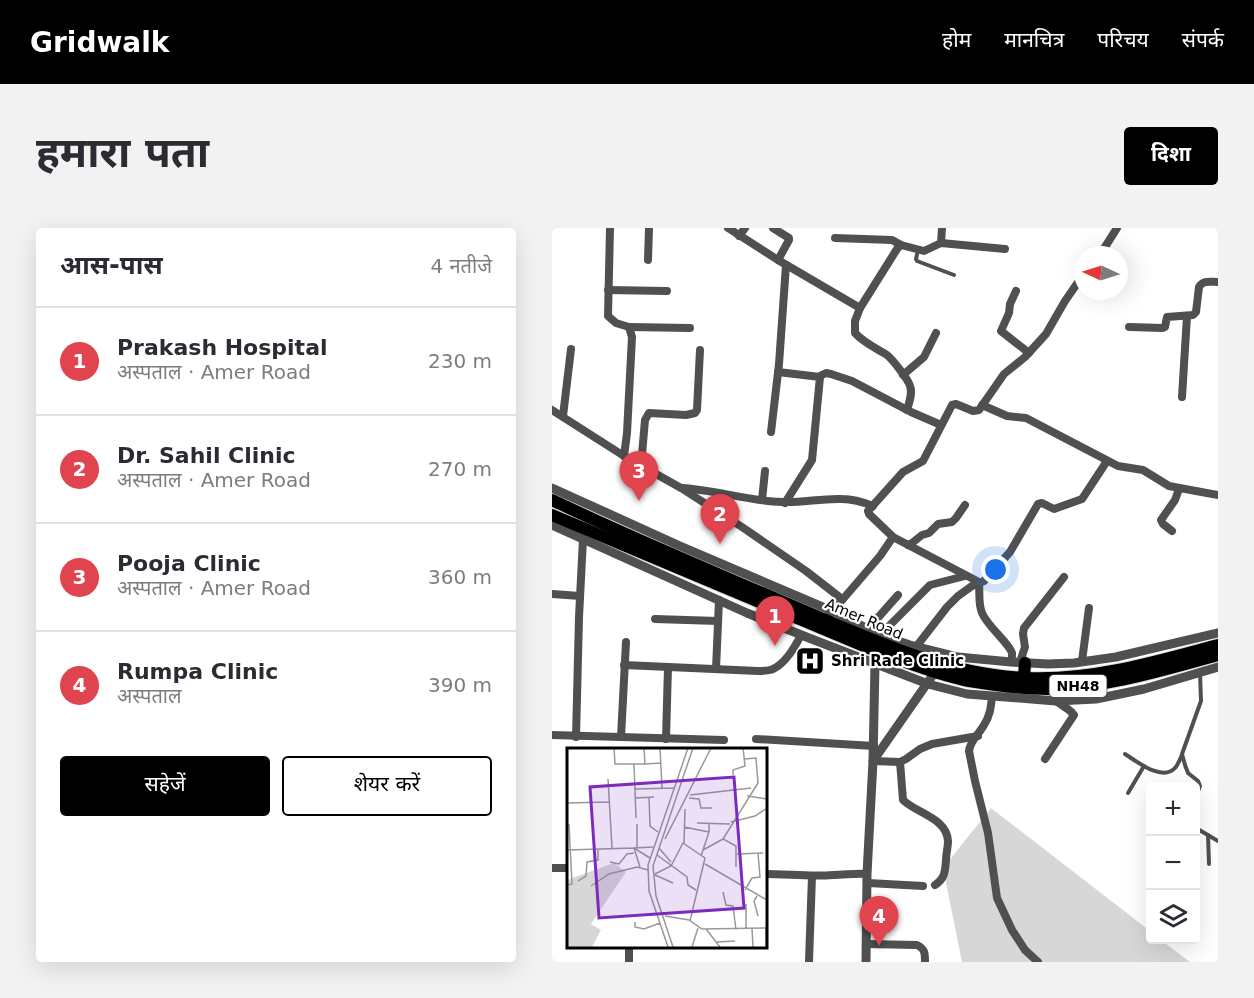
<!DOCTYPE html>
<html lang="hi">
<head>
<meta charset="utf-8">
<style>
	:root { --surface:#fff; --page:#f2f2f3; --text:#2b2b33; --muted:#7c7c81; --line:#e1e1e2; --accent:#000 }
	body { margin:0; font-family:"DejaVu Sans","Noto Sans Devanagari",sans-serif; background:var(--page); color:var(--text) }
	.controls { position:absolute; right:18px; bottom:18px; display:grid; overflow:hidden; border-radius:6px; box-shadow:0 6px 24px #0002 }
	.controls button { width:54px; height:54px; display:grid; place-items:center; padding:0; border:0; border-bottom:2px solid var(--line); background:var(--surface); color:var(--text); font:30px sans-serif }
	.compass { position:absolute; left:522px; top:18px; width:54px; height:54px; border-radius:50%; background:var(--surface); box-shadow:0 6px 24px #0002; rotate:274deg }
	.you { position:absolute; left:444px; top:342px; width:21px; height:21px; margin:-15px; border:4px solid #fff; border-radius:50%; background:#1a73e8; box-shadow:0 0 0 9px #1a73e833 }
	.badge { display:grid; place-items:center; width:39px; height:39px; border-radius:50%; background:var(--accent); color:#fff; font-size:20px; font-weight:700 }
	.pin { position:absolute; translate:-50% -50px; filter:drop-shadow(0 2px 3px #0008) }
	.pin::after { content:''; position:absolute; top:32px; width:21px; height:18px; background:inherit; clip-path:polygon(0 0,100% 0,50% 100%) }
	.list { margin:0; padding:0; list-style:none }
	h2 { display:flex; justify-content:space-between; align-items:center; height:78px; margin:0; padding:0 24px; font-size:26px }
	h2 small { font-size:20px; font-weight:400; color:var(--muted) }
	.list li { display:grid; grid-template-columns:39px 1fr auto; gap:18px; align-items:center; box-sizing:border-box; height:108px; padding:0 24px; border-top:2px solid var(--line) }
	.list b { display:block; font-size:22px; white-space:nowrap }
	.list p { margin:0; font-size:20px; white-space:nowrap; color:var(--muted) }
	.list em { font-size:20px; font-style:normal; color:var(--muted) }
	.actions { display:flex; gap:12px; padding:18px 24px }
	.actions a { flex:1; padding:14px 0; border:2px solid var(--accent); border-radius:6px; text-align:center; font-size:21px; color:var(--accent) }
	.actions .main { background:var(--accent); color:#fff }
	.icon { flex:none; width:33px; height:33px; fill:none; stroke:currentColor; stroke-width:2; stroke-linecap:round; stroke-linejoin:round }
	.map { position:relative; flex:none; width:666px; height:734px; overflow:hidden; border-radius:6px }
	header { display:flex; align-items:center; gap:36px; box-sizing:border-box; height:84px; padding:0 30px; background:var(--accent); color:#fff }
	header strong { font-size:28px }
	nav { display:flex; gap:33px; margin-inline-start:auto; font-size:21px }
	.intro { display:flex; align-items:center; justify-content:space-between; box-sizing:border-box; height:144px; padding:0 36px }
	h1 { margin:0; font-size:42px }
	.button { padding:15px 27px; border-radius:6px; background:var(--accent); color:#fff; font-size:21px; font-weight:700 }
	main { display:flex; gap:36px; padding:0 36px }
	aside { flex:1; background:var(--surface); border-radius:6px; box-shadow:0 6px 24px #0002 }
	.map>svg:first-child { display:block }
</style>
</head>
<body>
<header>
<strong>Gridwalk</strong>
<nav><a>होम</a><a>मानचित्र</a><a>परिचय</a><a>संपर्क</a></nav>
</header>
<div class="intro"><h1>हमारा पता</h1><a class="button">दिशा</a></div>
<main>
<aside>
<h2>आस-पास<small>4 नतीजे</small></h2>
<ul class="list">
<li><span class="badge" style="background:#e0444e">1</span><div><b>Prakash Hospital</b><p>अस्पताल · Amer Road</p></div><em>230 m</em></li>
<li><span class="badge" style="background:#e0444e">2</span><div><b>Dr. Sahil Clinic</b><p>अस्पताल · Amer Road</p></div><em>270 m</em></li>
<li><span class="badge" style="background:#e0444e">3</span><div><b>Pooja Clinic</b><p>अस्पताल · Amer Road</p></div><em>360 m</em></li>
<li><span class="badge" style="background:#e0444e">4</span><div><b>Rumpa Clinic</b><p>अस्पताल</p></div><em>390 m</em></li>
</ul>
<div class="actions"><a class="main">सहेजें</a><a>शेयर करें</a></div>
</aside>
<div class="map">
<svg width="666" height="734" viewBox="0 0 666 734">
	<rect width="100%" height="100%" fill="#fff"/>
	<!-- green -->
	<path fill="#d7d7d7" d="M439,580L598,703V712H609L638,734H410L391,640Z"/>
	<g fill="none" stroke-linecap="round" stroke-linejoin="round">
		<!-- trunk casing -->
		<g stroke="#dbdbdb" stroke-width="14">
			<g id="trunk">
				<path d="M0,272C75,308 152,340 229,373C308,406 386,446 474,450C539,453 604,434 666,417"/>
				<path d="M0,287L338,429C364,437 390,448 417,453C442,457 469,461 495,461C553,460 611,442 666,427"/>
				<path d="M472,449L473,435"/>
			</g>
		</g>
		<!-- service -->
		<g stroke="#505050" stroke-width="4">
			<path d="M366,22L364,31L365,33L402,47"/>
			<path d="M573,526C584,533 610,554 623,540C626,537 628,531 630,527"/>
			<path d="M576,565L592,538"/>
			<path d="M644,568L648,558L646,553L636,545L633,537L630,526L649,473L648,445"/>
			<path d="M644,600L666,613"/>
			<path d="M656,607L657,636"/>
		</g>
		<!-- minor -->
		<g stroke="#505050" stroke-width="8">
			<path d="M58,0L56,88L64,95L77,99L80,109L75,205L72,228"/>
			<path d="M176,0L226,32L308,80L345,21L349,17L372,23L389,15L453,21"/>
			<path d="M221,0L237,10V12L226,32"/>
			<path d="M187,8L193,0"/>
			<path d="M283,10L340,12L349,17"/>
			<path d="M389,15L390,0"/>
			<path d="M548,27L565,0"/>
			<path d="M96,32L97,0"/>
			<path d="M56,62L115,63"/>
			<path d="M464,63L458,76L457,85L449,103L477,125"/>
			<path d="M308,80L303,93V105C312,115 324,120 335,127C341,132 356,151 358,158C361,165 357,175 355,182"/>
			<path d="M77,99L138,100"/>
			<path d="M577,99L611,100L613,99L615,89L641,87L644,84L647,59C651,52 658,54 666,54"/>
			<path d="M226,144L268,149L260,232L233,275"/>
			<path d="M351,147L372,129L384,105"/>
			<path d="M268,148L274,145L279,146L300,153L359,184L389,197"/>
			<path d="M630,169L635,88"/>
			<path d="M430,177L455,188L474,190L566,238L591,242L617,258L666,267"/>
			<path d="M0,182L72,228L129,260L190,299L254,343L290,371"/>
			<path d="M11,188L19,121"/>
			<path d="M219,204L227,136L234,37"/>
			<path d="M89,238L93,192L97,185L134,187L143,185L145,182L148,122"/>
			<path d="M130,260C164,262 196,273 230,274C250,275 270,270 290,271C301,271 311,274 321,278"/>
			<path d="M210,272L213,243"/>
			<path d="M620,303L611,296L609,292L623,272L627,261"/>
			<path d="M356,317L360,315L370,307L377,305L386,296L400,294L404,290L413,277"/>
			<path d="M427,356L425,353L341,309L317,286L316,283L351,244L371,233L400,177L404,176L421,183L427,182L452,146L473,129L494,106L513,73L531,47"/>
			<path d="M427,356C428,366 426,375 430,385C436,399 457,415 460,425C460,427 460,432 459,434"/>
			<path d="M0,366L28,368"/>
			<path d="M103,391L166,393"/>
			<path d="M273,392L328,328L341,309"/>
			<path d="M316,401L346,367"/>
			<path d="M328,407L378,357L413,348"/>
			<path d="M364,419L395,379L406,368L420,358L432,353L458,324L486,276L490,275L502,281L530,271L555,233"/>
			<path d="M530,433L537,380"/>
			<path d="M468,434L473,419L471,406L472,400L512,349"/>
			<path d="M72,437L206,443C211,443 217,443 221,441C234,435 243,419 249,407"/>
			<path d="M164,441L167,372"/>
			<path d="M440,468C439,479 438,488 432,497C427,506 418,513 417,523L423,553L436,605L445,670L460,702L473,722L486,734"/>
			<path d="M0,507L172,512"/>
			<path d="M24,509L27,389L31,311"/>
			<path d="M69,509L74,414"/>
			<path d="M114,511L116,439"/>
			<path d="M204,511L322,518"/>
			<path d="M493,531L522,487C518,481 510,478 504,473"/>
			<path d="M321,533L348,534L354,531L368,521L380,516L426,508"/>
			<path d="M348,534L351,572C364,585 395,590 396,613C396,619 394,626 394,632C393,644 393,650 383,657"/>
			<path d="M0,640H16"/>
			<path d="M213,646C236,646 259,649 281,647C293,647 304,645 315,646"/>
			<path d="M316,655L371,658"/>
			<path d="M314,716L365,717C373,721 373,725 373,734"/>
			<path d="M257,733L260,648"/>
			<path d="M77,734V718"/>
		</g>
		<!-- tertiary -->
		<g stroke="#505050" stroke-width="9">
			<path d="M0,260L128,318L280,383L328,407L358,417L406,429L459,434L496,436L522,435L564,429L666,405"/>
			<path d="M0,297L195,385L257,410L376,456L415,466L504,473L544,471L592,461L666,439"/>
			<path d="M321,533L323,436L325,431"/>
			<path d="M314,734L315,646L321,533L383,444"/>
		</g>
		<!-- trunk -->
		<use href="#trunk" stroke="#000" stroke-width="12"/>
	</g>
	<!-- icons -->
	<defs>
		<g id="hospital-square" transform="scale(1.5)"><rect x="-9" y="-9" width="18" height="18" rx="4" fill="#000" stroke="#fff"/><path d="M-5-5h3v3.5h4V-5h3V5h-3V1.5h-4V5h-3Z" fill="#fff"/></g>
	</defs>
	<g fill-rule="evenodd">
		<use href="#hospital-square" x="258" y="433"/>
	</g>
	<g text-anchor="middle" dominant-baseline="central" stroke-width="4.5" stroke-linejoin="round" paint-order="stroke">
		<!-- shield labels -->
		<rect fill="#fff" stroke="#4c4c4c" stroke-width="1.5" x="497.5" y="447" width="57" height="22" rx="4.5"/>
		<g font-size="14" font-weight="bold" fill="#000">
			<text x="526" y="458">NH48</text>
		</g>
		<!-- street labels -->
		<g font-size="15" fill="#000" stroke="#fff">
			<text transform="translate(312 391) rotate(23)">Amer Road</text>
		</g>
		<!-- poi labels -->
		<g font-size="15" font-weight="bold" fill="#000" stroke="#fff" text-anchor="start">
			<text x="279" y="433">Shri Rade Clinic</text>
		</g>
	</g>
	<!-- overview -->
	<g transform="translate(15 520)">
		<rect width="200" height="200" fill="#fff"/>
		<path d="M47,115L59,124L24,176L34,182L25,199H0V132Z" fill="#d7d7d7"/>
		<path fill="none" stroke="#999" stroke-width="1.5" d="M47,0L48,16H78M77,0L78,16L94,15M93,0L95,40M67,16L69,70M166,27V22L178,18L176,0M41,31L45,100M68,41L107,40M123,47L184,40M180,48L200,51M82,49L83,78L91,84M68,50L87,49M122,50L132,51L134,60H145M0,55L42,54M164,74L188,68L200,60M130,75L163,76M70,76V100M117,79L142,84V76M98,91L144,0M117,96L118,61M92,100L104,114M0,102L67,100L83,110M136,102L156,91M170,106L196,105M90,107L120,129L121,137L129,142M134,108L142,84M43,114L52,116L60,106L67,105M138,116L200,152M73,119L67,100L86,99M169,119V98L156,91L191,35L189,10L177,11M88,126L104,118L116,95L138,110L123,173M88,127L106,135M11,133L19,128L20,114L31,112V101M0,137L5,136L2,76M24,138L42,126L70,119L81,122M178,142L185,130L193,129L191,105M156,144L159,157L166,158L169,182M190,148L187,153L191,168M179,156V181M98,168L122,172L135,181L200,180M68,174V179L77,181L93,175M185,180L186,199M199,180V199M139,181L153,199M150,194L168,193M101,199L82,143L81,117L121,0M106,199L89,148L86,118L126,0M125,199L131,180"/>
		<path fill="#7b2cbf" fill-opacity="0.15" stroke="#7b2cbf" stroke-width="3" d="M167,29L177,160L32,170L23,39Z"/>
		<rect width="200" height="200" fill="none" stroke="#000" stroke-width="3"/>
	</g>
</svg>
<div class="controls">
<button>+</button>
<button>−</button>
<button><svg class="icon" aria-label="layers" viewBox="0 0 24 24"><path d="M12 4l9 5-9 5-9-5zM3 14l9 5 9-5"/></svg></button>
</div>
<svg class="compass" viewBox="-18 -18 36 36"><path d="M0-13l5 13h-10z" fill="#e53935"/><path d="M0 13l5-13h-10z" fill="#7c7c81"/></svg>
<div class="you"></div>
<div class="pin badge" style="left:223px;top:418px;background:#e0444e">1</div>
<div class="pin badge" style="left:168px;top:316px;background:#e0444e">2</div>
<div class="pin badge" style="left:87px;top:273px;background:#e0444e">3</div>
<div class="pin badge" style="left:327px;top:718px;background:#e0444e">4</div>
</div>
</main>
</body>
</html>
